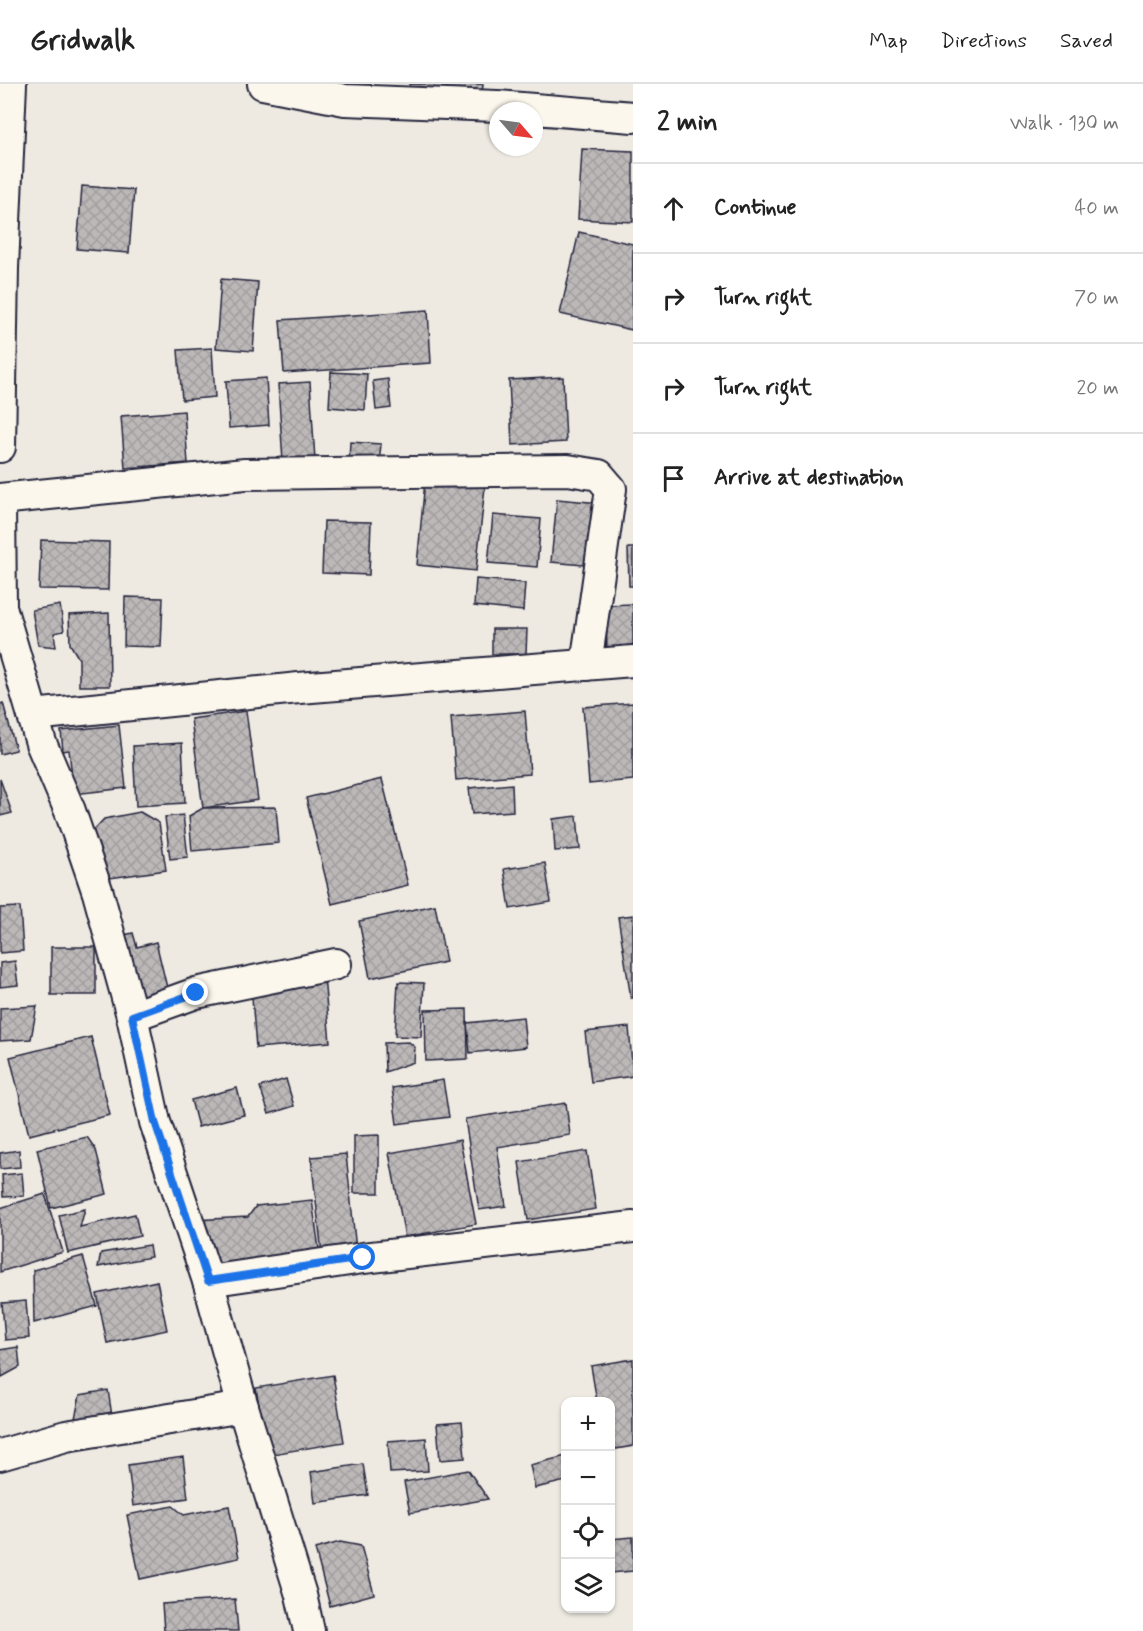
<!DOCTYPE html>
<html lang="en">
<head>
<meta charset="utf-8">
<style>
	:root { --surface:#fff; --page:#f2f2f2; --text:#222; --muted:#767676; --line:#e0e0e0 }
	body { margin:0; font-family:Mynerve,sans-serif; background:var(--page); color:var(--text) }
	.controls { position:absolute; right:18px; bottom:18px; display:grid; overflow:hidden; border-radius:12px; box-shadow:0 2px 4px #0004 }
	.controls button { width:54px; height:54px; display:grid; place-items:center; padding:0; border:0; border-bottom:2px solid var(--line); background:var(--surface); color:var(--text); font:30px sans-serif }
	.compass { position:absolute; left:489px; top:18px; width:54px; height:54px; border-radius:50%; background:var(--surface); box-shadow:0 2px 4px #0004; rotate:118deg }
	.stop { position:absolute; width:18px; height:18px; margin:-14px; border:4px solid #1a73e8; border-radius:50%; background:#fff }
	.stop.end { background:#1a73e8; border-color:#fff; box-shadow:0 2px 6px #0008 }
	.list { margin:0; padding:0; list-style:none }
	h2 { display:flex; justify-content:space-between; align-items:center; height:78px; margin:0; padding:0 24px; font-size:26px }
	h2 small { font-size:20px; font-weight:400; color:var(--muted) }
	.list li { display:grid; grid-template-columns:39px 1fr auto; gap:18px; align-items:center; box-sizing:border-box; height:90px; padding:0 24px; border-top:2px solid var(--line) }
	.list b { display:block; font-size:22px; white-space:nowrap }
	.list em { font-size:20px; font-style:normal; color:var(--muted) }
	.icon { flex:none; width:33px; height:33px; fill:none; stroke:currentColor; stroke-width:2; stroke-linecap:round; stroke-linejoin:round }
	.map { position:relative; flex:none; width:633px; height:1547px; overflow:hidden }
	header { display:flex; align-items:center; gap:36px; box-sizing:border-box; height:84px; padding:0 30px; background:var(--surface); border-bottom:2px solid var(--line) }
	header strong { font-size:28px }
	nav { display:flex; gap:33px; margin-inline-start:auto; font-size:21px }
	main { display:flex }
	aside { flex:1; background:var(--surface) }
	.map>svg:first-child { display:block }
</style>
</head>
<body>
<header>
<strong>Gridwalk</strong>
<nav><a>Map</a><a>Directions</a><a>Saved</a></nav>
</header>
<main>
<div class="map">
<svg width="633" height="1547" viewBox="0 0 633 1547">
	<defs>
		<pattern id="building-cross-hatch" width="8" height="8" patternUnits="userSpaceOnUse" patternTransform="scale(1.5)"><rect width="8" height="8" fill="#bcb8b8"/><path d="M0 0l8 8M0 8l8-8" fill="none" stroke="#a19e9f"/></pattern>
	</defs>
	<rect width="100%" height="100%" fill="#eeeae2"/>
	<filter id="ink" filterUnits="userSpaceOnUse"><feTurbulence type="fractalNoise" baseFrequency=".0167" numOctaves="2"/><feDisplacementMap in="SourceGraphic" scale="12" xChannelSelector="R" yChannelSelector="G"/><feConvolveMatrix kernelMatrix="1 2 1 2 8 2 1 2 1" color-interpolation-filters="sRGB"/></filter>
	<g filter="url(#ink)">
		<!-- building -->
		<g fill="url(#building-cross-hatch)" stroke="#22223b" stroke-width="1.5">
			<path d="M410,0H483L482,10L410,4Z"/>
			<path d="M582,65L633,67V138L578,135Z"/>
			<path d="M82,102L134,106L129,169L77,165Z"/>
			<path d="M579,148L633,160L632,246L560,230Z"/>
			<path d="M221,195L258,198L253,267L216,264Z"/>
			<path d="M428,226L431,279L284,289L280,236Z"/>
			<path d="M212,264L215,313L182,316L178,266Z"/>
			<path d="M331,288L367,290L365,326L329,323Z"/>
			<path d="M563,293L566,358L512,361L509,296Z"/>
			<path d="M266,294L269,341L229,344L226,297Z"/>
			<path d="M388,295L391,324L376,326L373,297Z"/>
			<path d="M310,298L315,376L283,378L278,300Z"/>
			<path d="M184,327L188,379L125,384L121,332Z"/>
			<path d="M350,358L381,360L379,380L349,378Z"/>
			<path d="M425,397L485,403L476,487L417,481Z"/>
			<path d="M557,415L600,419L594,482L551,478Z"/>
			<path d="M493,431L541,435L537,483L488,479Z"/>
			<path d="M324,437L371,438L369,491L322,489Z"/>
			<path d="M41,456L109,458L108,506L39,505Z"/>
			<path d="M628,464H633V502H629Z"/>
			<path d="M476,495L525,499L523,527L474,522Z"/>
			<path d="M125,513L163,514L161,563L124,562Z"/>
			<path d="M633,520V572H607L606,521Z"/>
			<path d="M60,521L64,547L54,549L56,563L38,561L32,526Z"/>
			<path d="M109,529L110,602H79V575L70,560L69,531Z"/>
			<path d="M492,545H527L526,570H492Z"/>
			<path d="M3,619L16,666L0,670V620Z"/>
			<path d="M633,619V696L589,700L583,623Z"/>
			<path d="M246,627L258,716L203,724L191,635Z"/>
			<path d="M525,627L530,690L456,696L451,633Z"/>
			<path d="M119,641L126,704L74,710L69,666L63,667L61,647Z"/>
			<path d="M182,659L185,719L136,722L133,662Z"/>
			<path d="M0,695L12,729L0,732Z"/>
			<path d="M382,695L408,801L332,820L306,714Z"/>
			<path d="M512,700L513,727L472,730L469,704Z"/>
			<path d="M276,723L279,759L192,767L189,732L203,724Z"/>
			<path d="M140,728L159,739L166,786L96,796L90,750L104,735Z"/>
			<path d="M183,731L188,773L170,775L165,733Z"/>
			<path d="M577,732L580,765L555,767L553,735Z"/>
			<path d="M545,779L551,818L510,825L504,785Z"/>
			<path d="M435,821L446,878L370,894L359,837Z"/>
			<path d="M20,823L23,867L0,869V824Z"/>
			<path d="M633,831V914H631L618,833Z"/>
			<path d="M133,849L137,863L156,858L169,912L137,921L120,852Z"/>
			<rect x="51" y="863" width="45" height="48"/>
			<path d="M15,877L18,901L0,903V879Z"/>
			<path d="M324,893L330,958L256,964L251,900Z"/>
			<path d="M398,898L424,899L421,953L395,952Z"/>
			<path d="M37,922L31,955L0,957V924Z"/>
			<path d="M467,925L468,975L426,977L425,926Z"/>
			<path d="M523,933L526,963L470,969L467,939Z"/>
			<path d="M629,943L633,992L591,998L585,948Z"/>
			<path d="M91,953L110,1031L29,1051L10,973Z"/>
			<path d="M409,958L415,963L414,978L385,988L384,959Z"/>
			<path d="M286,995L294,1022L269,1030L260,1003Z"/>
			<path d="M443,996L449,1033L397,1040L392,1004Z"/>
			<path d="M237,1004L244,1031L198,1043L191,1016Z"/>
			<path d="M566,1019L570,1051L497,1063L506,1122L479,1126L465,1035Z"/>
			<path d="M379,1051V1109H354V1052Z"/>
			<path d="M87,1053L96,1066L107,1110L51,1124L37,1065Z"/>
			<path d="M460,1056L476,1140L405,1153L389,1069Z"/>
			<path d="M19,1066L20,1083L0,1085V1069Z"/>
			<path d="M587,1067L596,1125L528,1136L519,1078Z"/>
			<path d="M346,1070L356,1166L322,1170L311,1073Z"/>
			<path d="M22,1089L24,1112L3,1113L2,1091Z"/>
			<path d="M45,1110L63,1168L0,1188V1124Z"/>
			<path d="M312,1116L320,1172L207,1183L194,1136L248,1133L256,1122Z"/>
			<path d="M85,1125L80,1143L135,1130L140,1152L68,1169L59,1131Z"/>
			<path d="M149,1161L151,1173L98,1183L101,1169Z"/>
			<path d="M83,1172L97,1222L34,1239L33,1186Z"/>
			<path d="M157,1197L167,1246L107,1259L97,1210Z"/>
			<path d="M26,1217L29,1254L5,1256L2,1219Z"/>
			<path d="M18,1263L20,1283L2,1293L0,1266Z"/>
			<path d="M633,1275V1362L610,1366V1318H597L591,1282Z"/>
			<path d="M333,1291L344,1358L267,1371L256,1304Z"/>
			<path d="M108,1306L112,1332L74,1339L80,1311Z"/>
			<path d="M462,1338L465,1374L440,1376L437,1340Z"/>
			<path d="M426,1354L428,1387L390,1389L388,1357Z"/>
			<path d="M566,1372V1397L535,1404L530,1381Z"/>
			<path d="M183,1373L188,1414L133,1422L128,1381Z"/>
			<path d="M363,1380L368,1411L315,1419L311,1388Z"/>
			<path d="M468,1386L488,1415L410,1429L404,1398Z"/>
			<path d="M173,1422L184,1431L229,1422L239,1474L140,1495L127,1431Z"/>
			<path d="M633,1453V1487L610,1489V1455Z"/>
			<path d="M340,1458L361,1462L374,1510L330,1522L315,1465Z"/>
			<path d="M235,1515L238,1547H164L162,1520Z"/>
		</g>
		<g fill="none" stroke-linecap="round" stroke-linejoin="round">
			<!-- minor casing -->
			<g stroke="#22223b" stroke-width="34">
				<g id="minor">
					<path d="M263,0L345,16L497,22L633,33"/>
					<path d="M0,363L3,184L11,0"/>
					<path d="M0,415L245,390L568,386L599,391L611,405L586,581"/>
					<path d="M0,419L1,523L41,659L70,727L98,809L132,932L155,1038L208,1197L243,1323L301,1511L309,1547"/>
					<path d="M33,631L299,604L633,577"/>
					<path d="M132,932L196,909L336,880"/>
					<path d="M208,1197L363,1174L633,1143"/>
					<path d="M0,1371L66,1352L243,1323"/>
				</g>
			</g>
			<!-- minor -->
			<use href="#minor" stroke="#fbf7ec" stroke-width="30"/>
		</g>
	</g>
	<g fill="none" stroke-linecap="round" stroke-linejoin="round" filter="url(#ink)">
		<!-- route -->
		<path stroke="#1a73e8" stroke-width="8" d="M196,909L132,932L155,1038L208,1197L363,1174"/>
	</g>
</svg>
<div class="controls">
<button>+</button>
<button>−</button>
<button><svg class="icon" aria-label="locate" viewBox="0 0 24 24"><circle cx="12" cy="12" r="6"/><path d="M12 2v4M12 18v4M2 12h4M18 12h4"/></svg></button>
<button><svg class="icon" aria-label="layers" viewBox="0 0 24 24"><path d="M12 4l9 5-9 5-9-5zM3 14l9 5 9-5"/></svg></button>
</div>
<svg class="compass" viewBox="-18 -18 36 36"><path d="M0-13l5 13h-10z" fill="#e53935"/><path d="M0 13l5-13h-10z" fill="#767676"/></svg>
<div class="stop" style="left:363px;top:1174px"></div>
<div class="stop end" style="left:196px;top:909px"></div>
</div>
<aside>
<h2>2 min<small>Walk · 130 m</small></h2>
<ul class="list">
<li><svg class="icon" aria-label="ahead" viewBox="0 0 24 24"><path d="M12 20V5M6 11l6-6 6 6"/></svg><div><b>Continue</b></div><em>40 m</em></li>
<li><svg class="icon" aria-label="right" viewBox="0 0 24 24"><path d="M7 20v-9h11M14 6l5 5-5 5"/></svg><div><b>Turn right</b></div><em>70 m</em></li>
<li><svg class="icon" aria-label="right" viewBox="0 0 24 24"><path d="M7 20v-9h11M14 6l5 5-5 5"/></svg><div><b>Turn right</b></div><em>20 m</em></li>
<li><svg class="icon" aria-label="arrive" viewBox="0 0 24 24"><path d="M6 21V4h12l-3 4 3 4H6"/></svg><div><b>Arrive at destination</b></div></li>
</ul>
</aside>
</main>
</body>
</html>
